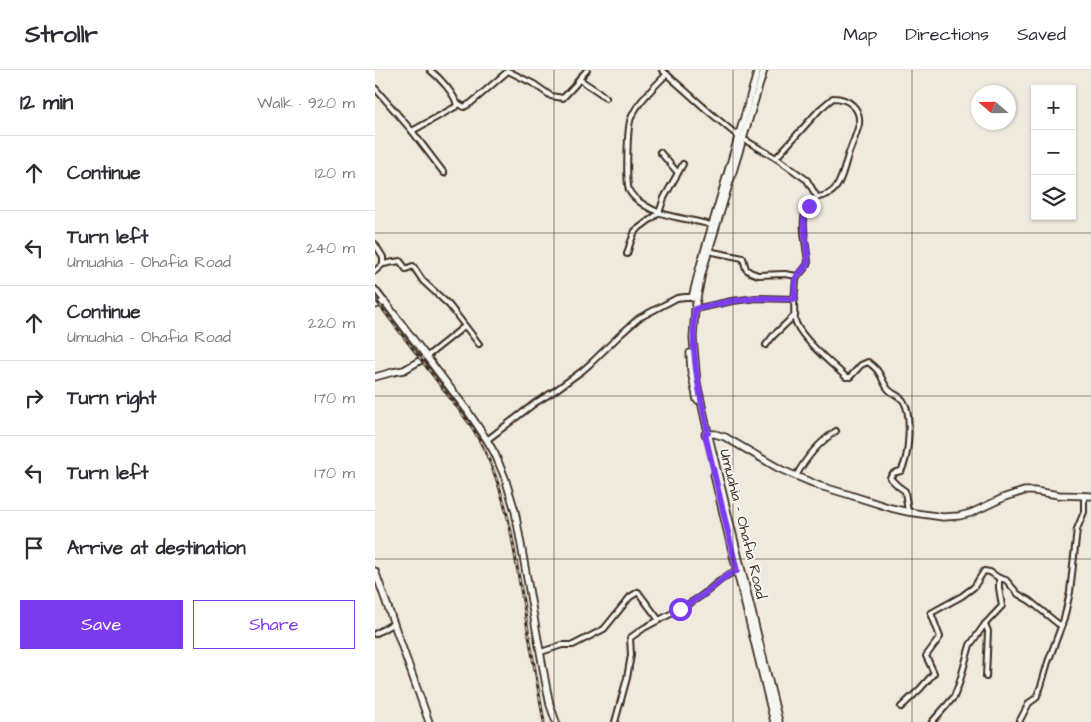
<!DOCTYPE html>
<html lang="en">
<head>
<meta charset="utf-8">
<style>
	:root { --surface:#fff; --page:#f7f7f7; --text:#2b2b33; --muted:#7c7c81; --line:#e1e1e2; --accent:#7c3aed }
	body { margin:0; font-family:"Architects Daughter",sans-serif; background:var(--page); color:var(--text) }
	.controls { position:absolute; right:15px; top:15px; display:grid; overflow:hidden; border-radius:0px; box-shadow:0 1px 4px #0004 }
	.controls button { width:45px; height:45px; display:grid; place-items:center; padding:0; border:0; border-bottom:1px solid var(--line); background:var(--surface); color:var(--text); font:25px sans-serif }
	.compass { position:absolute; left:596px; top:15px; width:45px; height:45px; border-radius:50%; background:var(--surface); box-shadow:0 1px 4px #0004; rotate:290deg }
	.stop { position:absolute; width:15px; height:15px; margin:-11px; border:4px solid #7c3aed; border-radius:50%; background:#fff }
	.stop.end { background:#7c3aed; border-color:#fff; box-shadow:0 1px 5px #0008 }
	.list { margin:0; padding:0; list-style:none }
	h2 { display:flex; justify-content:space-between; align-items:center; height:65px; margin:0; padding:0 20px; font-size:21px }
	h2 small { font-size:16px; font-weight:400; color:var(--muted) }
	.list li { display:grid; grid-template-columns:32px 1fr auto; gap:15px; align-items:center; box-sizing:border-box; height:75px; padding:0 20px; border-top:1px solid var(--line) }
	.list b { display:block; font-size:19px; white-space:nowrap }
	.list p { margin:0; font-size:16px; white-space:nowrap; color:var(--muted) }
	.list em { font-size:16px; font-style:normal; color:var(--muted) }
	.actions { display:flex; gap:10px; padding:15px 20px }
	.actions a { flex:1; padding:11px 0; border:1px solid var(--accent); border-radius:0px; text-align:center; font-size:18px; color:var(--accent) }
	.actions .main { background:var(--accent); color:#fff }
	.icon { flex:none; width:28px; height:28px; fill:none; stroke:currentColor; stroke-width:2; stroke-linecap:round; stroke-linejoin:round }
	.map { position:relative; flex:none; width:716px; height:652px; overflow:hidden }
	header { display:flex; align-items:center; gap:30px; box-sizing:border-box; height:70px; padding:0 25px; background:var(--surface); border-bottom:1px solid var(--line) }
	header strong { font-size:24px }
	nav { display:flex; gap:28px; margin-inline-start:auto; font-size:18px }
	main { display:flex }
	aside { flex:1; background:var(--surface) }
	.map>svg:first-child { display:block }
</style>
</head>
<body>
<header>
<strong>Strollr</strong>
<nav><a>Map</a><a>Directions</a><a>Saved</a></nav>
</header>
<main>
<aside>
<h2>12 min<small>Walk · 920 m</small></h2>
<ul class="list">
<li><svg class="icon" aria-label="ahead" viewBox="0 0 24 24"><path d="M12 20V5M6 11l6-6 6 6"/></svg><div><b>Continue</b></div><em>120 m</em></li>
<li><svg class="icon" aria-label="left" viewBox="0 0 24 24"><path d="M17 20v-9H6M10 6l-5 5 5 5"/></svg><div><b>Turn left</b><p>Umuahia - Ohafia Road</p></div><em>240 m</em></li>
<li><svg class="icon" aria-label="ahead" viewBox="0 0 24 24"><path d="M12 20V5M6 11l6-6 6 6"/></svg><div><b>Continue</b><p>Umuahia - Ohafia Road</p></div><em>220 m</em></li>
<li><svg class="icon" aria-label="right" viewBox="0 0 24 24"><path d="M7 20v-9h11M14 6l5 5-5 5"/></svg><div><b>Turn right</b></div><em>170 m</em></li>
<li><svg class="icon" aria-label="left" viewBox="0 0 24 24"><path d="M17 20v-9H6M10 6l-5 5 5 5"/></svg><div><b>Turn left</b></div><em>170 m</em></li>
<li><svg class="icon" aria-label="arrive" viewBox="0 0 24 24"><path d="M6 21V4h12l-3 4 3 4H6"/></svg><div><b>Arrive at destination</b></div></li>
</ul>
<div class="actions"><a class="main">Save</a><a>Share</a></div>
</aside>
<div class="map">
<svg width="716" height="652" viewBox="0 0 716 652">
	<rect width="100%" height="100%" fill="#efeadd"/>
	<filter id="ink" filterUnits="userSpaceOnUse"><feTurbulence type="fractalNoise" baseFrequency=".02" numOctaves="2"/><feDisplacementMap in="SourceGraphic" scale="10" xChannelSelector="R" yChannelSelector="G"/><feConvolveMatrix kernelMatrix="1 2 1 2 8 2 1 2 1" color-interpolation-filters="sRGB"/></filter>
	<g filter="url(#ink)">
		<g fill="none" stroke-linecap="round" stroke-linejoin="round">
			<!-- street casing -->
			<g stroke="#3b2a1e" stroke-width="8">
				<g id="street">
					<path d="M287,0L333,41L363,66L401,88L432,110L442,127"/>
					<path d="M292,4C280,16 262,33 256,48C252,57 251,112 254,120C255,123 257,125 259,127C281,148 309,147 336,155"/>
					<path d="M204,9L212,0"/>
					<path d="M0,18L37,61L69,103"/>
					<path d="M81,32L89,37L96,33L133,1L159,14L176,26L188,28L201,14L204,9L225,23L231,28"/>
					<path d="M37,61L82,36C81,25 64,7 55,0"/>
					<path d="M285,82L303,103"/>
					<path d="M401,88L445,39L458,28C473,28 486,38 484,54C482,63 478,72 475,80C467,99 468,125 442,127C438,132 432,137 430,144C426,155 432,180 433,192C431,200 423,203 421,210C420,222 417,242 421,253C428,270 457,294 471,307H475L486,295L493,292C497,295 502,299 504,303C508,309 509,315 514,320C519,325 526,326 529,332C537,345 534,388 526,401C521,402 516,403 515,408L523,416L530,421L533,442"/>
					<path d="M0,174L8,187V194L0,201"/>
					<path d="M333,181L368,188L371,199L375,202L383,205L410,204L422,206"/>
					<path d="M252,184L255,174L260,161L284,143L289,128L308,94"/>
					<path d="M8,194L25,191L31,199L38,196L48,211L74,235L104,274"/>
					<path d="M0,219L10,232"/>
					<path d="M320,239L357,231L382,228L420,229"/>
					<path d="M391,275L398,266L420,245"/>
					<path d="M51,287L90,256"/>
					<path d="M112,370L160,333L178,322L207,301L215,294L246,264L264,248L302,228L310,227H318"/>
					<path d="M421,406C431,388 443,373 461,361"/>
					<path d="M610,554L613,561L611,607"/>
					<path d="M0,564L19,553"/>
					<path d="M166,582L187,575H198L229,559L255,527L263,522L284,550C298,543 313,535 326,526C338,518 347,506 361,501"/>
					<path d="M526,637L545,619L559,603L551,586L565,567L556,543L587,526L599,517L609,501L615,502L624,508L631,510L643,524L655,531L682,553L687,556"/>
					<path d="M240,652L252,608L256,585L255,568L269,558L284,550"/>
					<path d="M557,652L579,627L584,614L595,575L610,554L627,536L624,518V508"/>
					<path d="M644,652L654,633L661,628L666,616L673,592L689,549L695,522L702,459L709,442V426"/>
				</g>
			</g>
			<!-- secondary casing -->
			<g stroke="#3b2a1e" stroke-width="9">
				<g id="secondary">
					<path d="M389,0L327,203L320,239L318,268L322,313L333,363L404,652"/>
					<path d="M317,228L325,196L383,0"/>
					<path d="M0,235L10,232L92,340L112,370L120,384L130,408L140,441L171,615L175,635L181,652"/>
					<path d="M315,283L316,301L322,330"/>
					<path d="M0,307L18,302L29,300L46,290"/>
					<path d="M330,364H340L350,367L405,399L421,406L445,416L472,424L516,438L533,442L568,447L584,446L596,443L630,427L649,421H659L684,425L716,426"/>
					<path d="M339,405L355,473L399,652"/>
					<path d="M0,501L54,652"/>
				</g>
			</g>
			<!-- street -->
			<use href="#street" stroke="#f6f6f2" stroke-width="4"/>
			<!-- secondary -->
			<use href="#secondary" stroke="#f6f6f2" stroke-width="5.5"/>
			<!-- rail casing -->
			<g stroke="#3b2a1e" stroke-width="3">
				<path id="rail" d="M0,229L95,354C116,387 128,423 136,462L169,652"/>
			</g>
			<!-- rail -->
			<use href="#rail" stroke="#f6f6f2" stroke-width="1" stroke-dasharray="4" stroke-linecap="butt"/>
		</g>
	</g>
	<g fill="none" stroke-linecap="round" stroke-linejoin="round" filter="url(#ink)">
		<!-- route -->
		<path stroke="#7c3aed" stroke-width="6" d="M305,539L328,525L354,504L362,501L330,364L333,363C324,320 315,283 320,239L357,231L382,228L420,229C420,222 418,212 422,206C426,200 430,201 433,192L429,152L430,144L434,136"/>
	</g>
	<!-- grid -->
	<path fill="none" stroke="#3b2a1e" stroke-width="1" stroke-opacity="0.55" d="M179,0V652M358,0V652M537,0V652M0,163H716M0,326H716M0,489H716"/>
	<g text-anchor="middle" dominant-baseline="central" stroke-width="4" stroke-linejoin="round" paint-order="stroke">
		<!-- street labels -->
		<g font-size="15" fill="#3b2a1e" stroke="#f6f6f2">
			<text transform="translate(368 454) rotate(76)">Umuahia - Ohafia Road</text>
		</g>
	</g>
</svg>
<div class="controls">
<button>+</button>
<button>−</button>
<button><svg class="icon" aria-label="layers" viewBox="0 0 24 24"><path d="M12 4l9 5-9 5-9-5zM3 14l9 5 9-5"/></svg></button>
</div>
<svg class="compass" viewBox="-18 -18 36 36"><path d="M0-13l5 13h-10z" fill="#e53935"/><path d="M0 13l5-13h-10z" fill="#7c7c81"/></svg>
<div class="stop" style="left:305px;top:539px"></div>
<div class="stop end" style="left:434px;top:136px"></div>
</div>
</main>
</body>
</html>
